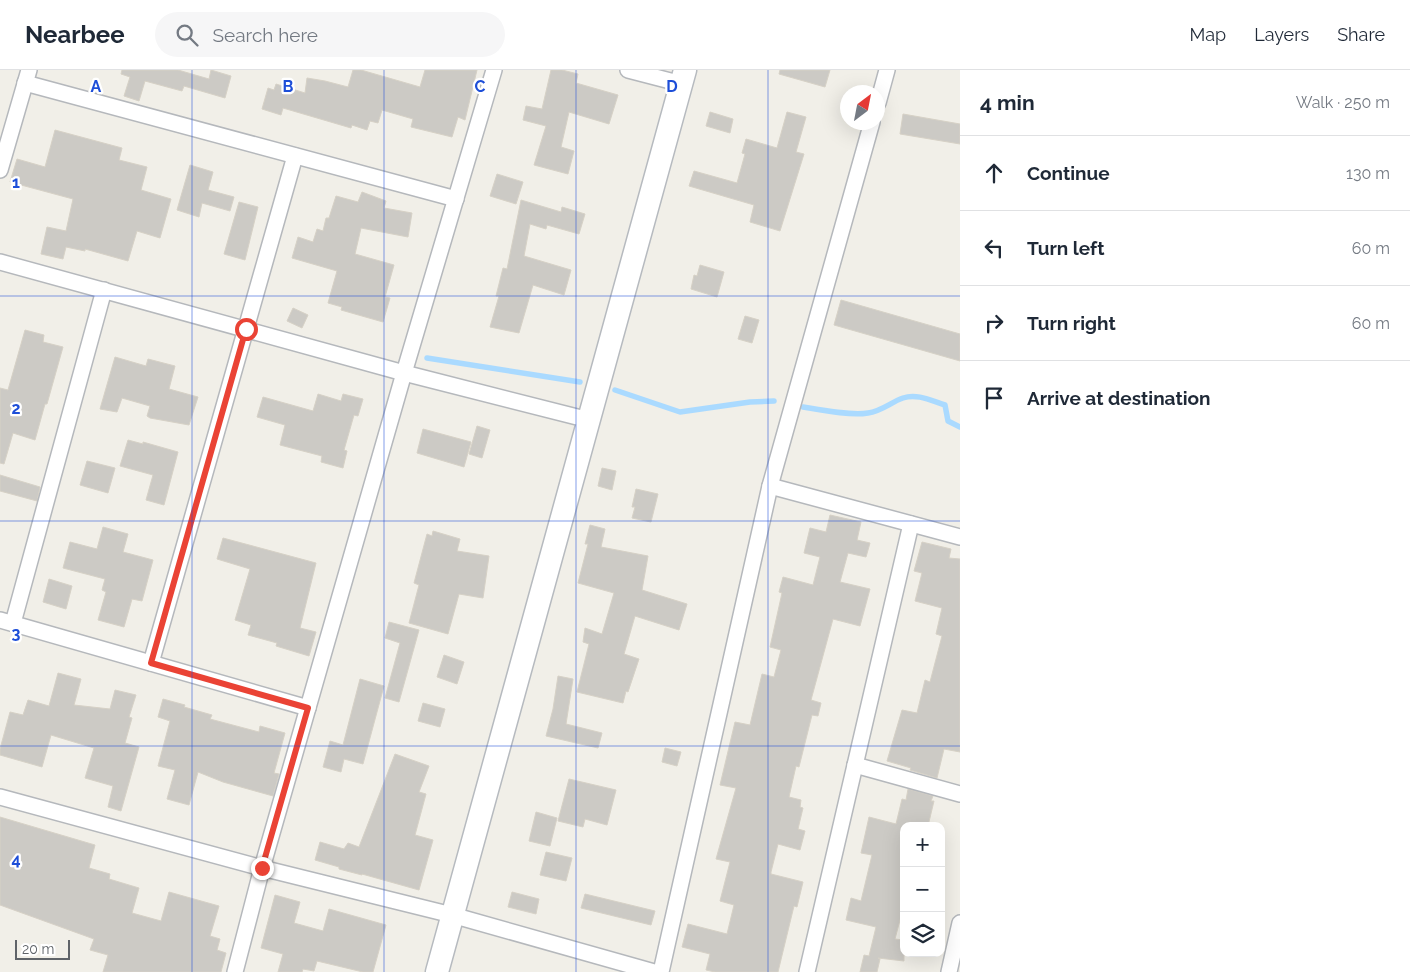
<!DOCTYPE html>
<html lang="en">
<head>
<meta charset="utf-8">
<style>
	:root { --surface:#fff; --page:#f6f6f7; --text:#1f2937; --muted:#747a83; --line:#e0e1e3 }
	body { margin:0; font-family:Raleway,sans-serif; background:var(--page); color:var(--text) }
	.controls { position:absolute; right:15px; bottom:15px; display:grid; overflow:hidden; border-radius:10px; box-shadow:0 5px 20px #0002 }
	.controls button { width:45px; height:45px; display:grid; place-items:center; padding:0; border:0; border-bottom:1px solid var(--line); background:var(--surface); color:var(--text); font:25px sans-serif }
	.compass { position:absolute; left:840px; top:15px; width:45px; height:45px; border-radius:50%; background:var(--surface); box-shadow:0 5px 20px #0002; rotate:32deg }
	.scale { position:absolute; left:15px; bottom:12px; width:55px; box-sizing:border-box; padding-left:5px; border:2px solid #5f6368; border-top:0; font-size:14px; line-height:18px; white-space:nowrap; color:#5f6368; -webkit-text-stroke:4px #fff; paint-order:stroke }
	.stop { position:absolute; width:15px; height:15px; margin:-11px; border:4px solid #ea4335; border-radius:50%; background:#fff }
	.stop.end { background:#ea4335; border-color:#fff; box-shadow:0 1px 5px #0008 }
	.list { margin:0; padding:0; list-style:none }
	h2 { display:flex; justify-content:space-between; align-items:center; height:65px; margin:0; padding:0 20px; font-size:21px }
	h2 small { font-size:16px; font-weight:400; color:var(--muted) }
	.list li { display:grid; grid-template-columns:32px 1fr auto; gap:15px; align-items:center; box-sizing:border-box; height:75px; padding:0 20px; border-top:1px solid var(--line) }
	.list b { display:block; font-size:19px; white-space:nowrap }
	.list em { font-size:16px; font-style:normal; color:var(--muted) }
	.icon { flex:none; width:28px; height:28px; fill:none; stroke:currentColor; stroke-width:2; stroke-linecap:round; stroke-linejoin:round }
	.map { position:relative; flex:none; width:960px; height:902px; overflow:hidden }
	header { display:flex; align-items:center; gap:30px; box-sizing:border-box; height:70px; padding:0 25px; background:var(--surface); border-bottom:1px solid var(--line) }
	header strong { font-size:24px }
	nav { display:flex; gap:28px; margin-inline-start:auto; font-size:18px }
	.search { width:350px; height:45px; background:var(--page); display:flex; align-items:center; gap:12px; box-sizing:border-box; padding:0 18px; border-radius:28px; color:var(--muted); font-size:19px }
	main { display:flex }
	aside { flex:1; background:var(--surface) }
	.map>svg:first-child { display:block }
</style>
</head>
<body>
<header>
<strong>Nearbee</strong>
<div class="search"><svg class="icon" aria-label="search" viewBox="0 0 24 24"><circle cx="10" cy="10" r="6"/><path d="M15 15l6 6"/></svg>Search here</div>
<nav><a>Map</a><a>Layers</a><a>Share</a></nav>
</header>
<main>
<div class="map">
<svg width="960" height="902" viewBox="0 0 960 902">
	<rect width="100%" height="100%" fill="#f1efe8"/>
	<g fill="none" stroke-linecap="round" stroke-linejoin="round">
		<!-- stream -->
		<g stroke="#aadaff" stroke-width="5.5">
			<path d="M427,288L580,312"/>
			<path d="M615,320L680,342L750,332L774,331"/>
			<path d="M803,337C821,340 850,346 868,343C882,341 891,332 903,328C917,323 932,331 945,335L948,351L960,357"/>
		</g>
	</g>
	<!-- building -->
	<g fill="#cccac5" stroke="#d6d1c6">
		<path d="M122,0H178L209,9L211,0L231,6L225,28L184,16L182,21L145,11L139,31L124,26L130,7L121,4Z"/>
		<path d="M353,0H361L420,17L425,0H477L465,50L458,47L452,67L411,57L413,49L382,40L378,53L370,51L367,60L352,55L351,58L283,38L281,45L262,39L268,18L274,20L276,14L305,23L307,8L325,11L348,17Z"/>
		<path d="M551,0H562L578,4L576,13L618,25L609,54L569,42L561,77L574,81L568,104L534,95L546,56L523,50L526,36L542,39Z"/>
		<path d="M780,0H830L825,17L779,4Z"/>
		<path d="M710,42L733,49L730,63L706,56Z"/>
		<path d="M787,42L806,47L796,82L804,84L780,161L750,152L754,135L689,116L694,101L737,113L745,84L742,83L746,69L777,78Z"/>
		<path d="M903,44L960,54V74L900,64Z"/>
		<path d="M55,60L122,78L119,90L147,97L141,120L171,129L160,168L137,161L128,191L85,179V181L66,177L63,189L41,184L47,157L66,161L73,129L10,112L17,89L45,97Z"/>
		<path d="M190,95L213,102L208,120L234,127L230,141L202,133L199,147L177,140Z"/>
		<path d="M497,104L523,112L516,134L490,126Z"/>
		<path d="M362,122L386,131L384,138L412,143L408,167L361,158L355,184L394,195L385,227L390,228L383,252L341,240L342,237L328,233L337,201L292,188L298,167L313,172L317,159L323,161L326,148H329L336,126L358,132Z"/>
		<path d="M521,130L561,142L562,137L585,144L579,164L547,155L546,159L530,154L524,186L571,200L564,225L533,215L519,263L490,257L499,226H496L503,198L507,199Z"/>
		<path d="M239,132L258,137L245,190L224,184Z"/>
		<path d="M700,195L724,202L717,227L691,219L694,205L697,206Z"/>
		<path d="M841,230L960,264V291L834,255Z"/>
		<path d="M293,238L308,245L302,258L287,251Z"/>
		<path d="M745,246L759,250L752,273L738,269Z"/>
		<path d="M25,260L44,265L43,272L63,277L47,334H45L35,370L13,363L4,394L0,393V318L8,320Z"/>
		<path d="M115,287L146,296L148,289L175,296L169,319L198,327L189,355L150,348L147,346L150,336L122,328L117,342L100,339Z"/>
		<path d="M318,324L341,331L343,324L363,329L358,346L354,345L344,380L347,381L343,398L321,392L322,386L280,375L285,355L257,347L263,327L313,341Z"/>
		<path d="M477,356L490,360L482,388L469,384Z"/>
		<path d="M423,359L471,372L464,397L417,383Z"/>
		<path d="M128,370L143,374V372L178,382L164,435L146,430L153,405L120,396Z"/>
		<path d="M87,391L115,398L108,423L80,415Z"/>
		<path d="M602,398L616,401L612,420L598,416Z"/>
		<path d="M0,405L40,417L37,431L0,421Z"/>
		<path d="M636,419L658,424L651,452L632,448L635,437H632Z"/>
		<path d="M830,445L861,452L857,470L870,473L866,487L848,483L840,512L870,519L860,556L833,549L811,630L821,633L818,646L812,645L799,697L796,696L789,727L801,730L800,737L803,738L798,759L805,761L800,780L778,774L771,802V804L803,812L797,837L794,836L778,902H715L706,900L710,884L682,877L688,854L727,864L734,835L720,831L730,792L716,789L736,718L720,715L735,652L750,655L762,604L774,607L781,580L770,577L782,523L779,522L783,507L813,515L820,487L804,483L810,458L826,462Z"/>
		<path d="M590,455L605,459L601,477L648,486L642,520L687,534L679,560L635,546L624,584L639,589L628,622L626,621L623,633L577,622L589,574L583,572L585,558L602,564L614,523L578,513L588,474H585Z"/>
		<path d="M103,457L128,464L123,482L153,490L142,531L132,529L124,557L98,550L106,522L102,520L105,509L63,498L70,472L97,479Z"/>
		<path d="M433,461L460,469L457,481L489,486L483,528L459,524L448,564L409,553L419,515L414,513L427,464L432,466Z"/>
		<path d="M223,468L316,493L300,558L316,562L309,586L276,576L277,573L248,565L251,555L235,550L250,499L217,489Z"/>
		<path d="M922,472L951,479L949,488L960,489V682L944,679L937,708L910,700L911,698L887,691L902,640L917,643L925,610L930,612L942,566L936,564L942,538L915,531L922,503L914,501Z"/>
		<path d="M49,509L72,516L66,539L43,532Z"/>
		<path d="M389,552L419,560L399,632L385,628L400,573L385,568Z"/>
		<path d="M444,585L464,592L457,614L437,607Z"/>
		<path d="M58,603L81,609L74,635L110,639L115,620L136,625L129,647L132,648L125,673L139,677L121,741L108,737L113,716L85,708L94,678L51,665L42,697L0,685V679L10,642L23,645L28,630L49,636Z"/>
		<path d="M558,606L573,609L566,654L602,663L598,678L546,666L553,639Z"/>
		<path d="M360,609L384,616L363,694L344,689L341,702L323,697L330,671L343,675Z"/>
		<path d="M163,629L185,635L184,637L212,645L210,649L259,662L260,656L285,663L274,703L279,704L273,726L223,712L198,702L189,735L167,729L175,700L158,696L170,651L158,647Z"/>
		<path d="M423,633L445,639L440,657L418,651Z"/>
		<path d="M665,678L681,682L677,696L662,692Z"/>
		<path d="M395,684L429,696L419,722L426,724L415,765L433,770L419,820L362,804V805L339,799V797L315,790L320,772L344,779L348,773L359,777Z"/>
		<path d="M569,709L616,720L607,755L585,749L583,757L558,751Z"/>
		<path d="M908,719L933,726L931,731H934L928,756H904V835L895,869L904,870V891L878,888L880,889L877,902H860L864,885L869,886L876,857L846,850L851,828L861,831L872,785L861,783L869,747L896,754L902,729L906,730Z"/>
		<path d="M536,742L557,748L550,776L529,771Z"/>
		<path d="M0,747L95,775L89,798L110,804L109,809L139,818L132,843L161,851L169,822L219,836L210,866L220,869L217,880L226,883L221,902H103L108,885L90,880L94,869L0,835Z"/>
		<path d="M546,782L572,788L566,811L540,805Z"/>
		<path d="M512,822L539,829L536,844L508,837Z"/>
		<path d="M585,824L655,841L651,855L581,838Z"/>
		<path d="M275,825L300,832L294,853L323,861L329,839L386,855L373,902H363L317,891L314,901L303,899L302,902H278L283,884L261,878Z"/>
	</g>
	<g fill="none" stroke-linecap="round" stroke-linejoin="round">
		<!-- street casing -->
		<g stroke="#b5b8bc" stroke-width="18">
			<g id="street">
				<path d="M628,0L682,14"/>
				<path d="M25,13L456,129"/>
				<path d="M878,33L887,0"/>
				<path d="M0,100L29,0"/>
				<path d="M0,192L404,303L589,350"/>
				<path d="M770,416L960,467"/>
				<path d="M0,550L308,638"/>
				<path d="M13,553L104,220"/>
				<path d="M151,593L295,86"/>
				<path d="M855,695L960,724"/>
				<path d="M0,727L262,798L452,845L654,902"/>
				<path d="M235,902L262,798L404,303L494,0"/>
				<path d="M661,902L770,416L872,52"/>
				<path d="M807,902L911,454"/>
				<path d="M949,902L960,853"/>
			</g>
		</g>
		<!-- secondary casing -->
		<g stroke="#b6babf" stroke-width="25">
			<path id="secondary" d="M437,902L685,0"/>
		</g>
		<!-- street -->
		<use href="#street" stroke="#fff" stroke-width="15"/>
		<!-- secondary -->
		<use href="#secondary" stroke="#fff" stroke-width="22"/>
	</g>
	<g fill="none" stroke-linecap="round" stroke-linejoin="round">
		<!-- route -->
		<path stroke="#ea4335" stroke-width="6" d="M246,259L151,593L308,638L262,798"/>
	</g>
	<!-- grid -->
	<path fill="none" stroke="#1d4ed8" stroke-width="1" stroke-opacity="0.55" d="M192,0V902M384,0V902M576,0V902M768,0V902M0,226H960M0,451H960M0,676H960"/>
	<g font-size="16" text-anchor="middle" font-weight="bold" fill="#1d4ed8" stroke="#fff" stroke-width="4.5" stroke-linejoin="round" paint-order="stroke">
		<text x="96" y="22">A</text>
		<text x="288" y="22">B</text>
		<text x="480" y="22">C</text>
		<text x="672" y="22">D</text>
		<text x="16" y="118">1</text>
		<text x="16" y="344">2</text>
		<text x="16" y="569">3</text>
		<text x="16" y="795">4</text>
	</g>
</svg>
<div class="controls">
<button>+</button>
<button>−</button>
<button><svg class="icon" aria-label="layers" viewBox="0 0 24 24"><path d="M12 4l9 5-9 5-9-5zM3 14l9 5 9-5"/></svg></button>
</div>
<svg class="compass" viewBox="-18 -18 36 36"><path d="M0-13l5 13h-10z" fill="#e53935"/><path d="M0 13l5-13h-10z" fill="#747a83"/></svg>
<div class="scale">20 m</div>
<div class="stop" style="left:246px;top:259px"></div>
<div class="stop end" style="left:262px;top:798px"></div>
</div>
<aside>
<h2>4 min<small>Walk · 250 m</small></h2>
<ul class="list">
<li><svg class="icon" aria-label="ahead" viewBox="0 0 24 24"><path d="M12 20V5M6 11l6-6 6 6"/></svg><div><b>Continue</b></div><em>130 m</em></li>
<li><svg class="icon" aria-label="left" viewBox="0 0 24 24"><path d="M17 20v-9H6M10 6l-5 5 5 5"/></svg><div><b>Turn left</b></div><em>60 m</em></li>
<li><svg class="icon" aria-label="right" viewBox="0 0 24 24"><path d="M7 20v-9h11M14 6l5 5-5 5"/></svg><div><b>Turn right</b></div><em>60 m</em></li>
<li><svg class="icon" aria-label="arrive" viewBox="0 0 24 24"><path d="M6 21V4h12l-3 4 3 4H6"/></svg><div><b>Arrive at destination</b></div></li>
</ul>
</aside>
</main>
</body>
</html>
